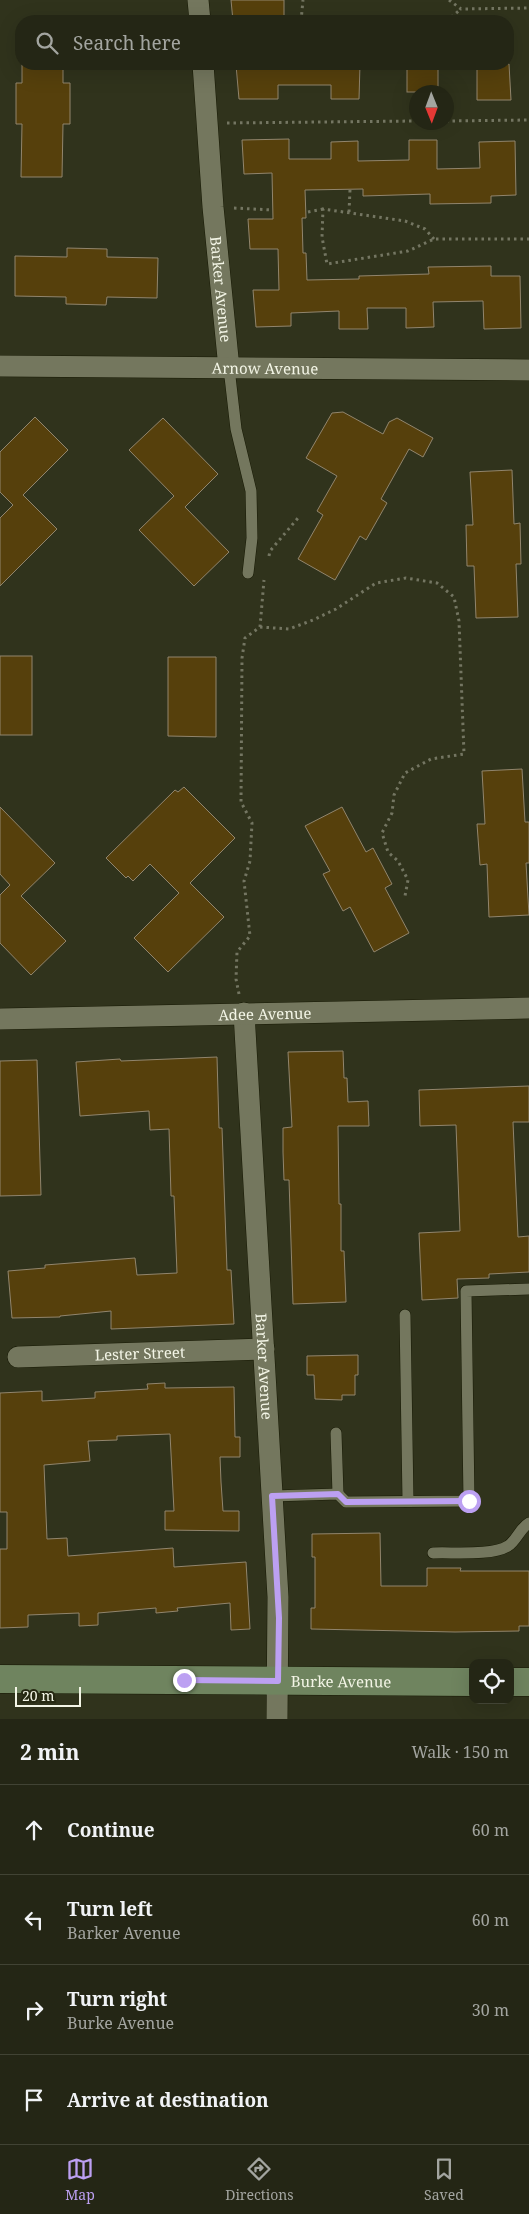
<!DOCTYPE html>
<html lang="en">
<head>
<meta charset="utf-8">
<style>
	:root { --surface:#242615; --page:#2c2e1e; --text:#f1f3f6; --muted:#a3a5a0; --line:#414334; --accent:#bca0f2 }
	body { margin:0; font-family:"Noto Serif",serif; background:var(--page); color:var(--text) }
	.controls { position:absolute; right:15px; bottom:15px; display:grid; overflow:hidden; border-radius:10px; box-shadow:0 5px 20px #0002 }
	.controls button { width:45px; height:45px; display:grid; place-items:center; padding:0; border:0; border-bottom:1px solid var(--line); background:var(--surface); color:var(--text); font:25px sans-serif }
	.compass { position:absolute; left:409px; top:85px; width:45px; height:45px; border-radius:50%; background:var(--surface); box-shadow:0 5px 20px #0002; rotate:179deg }
	.scale { position:absolute; left:15px; bottom:12px; width:66px; box-sizing:border-box; padding-left:5px; border:2px solid #f3f5e6; border-top:0; font-size:14px; line-height:18px; white-space:nowrap; color:#f3f5e6; -webkit-text-stroke:4px #262912; paint-order:stroke }
	.stop { position:absolute; width:15px; height:15px; margin:-11px; border:4px solid #bca0f2; border-radius:50%; background:#fff }
	.stop.end { background:#bca0f2; border-color:#fff; box-shadow:0 1px 5px #0008 }
	.list { margin:0; padding:0; list-style:none }
	h2 { display:flex; justify-content:space-between; align-items:center; height:65px; margin:0; padding:0 20px; font-size:21px }
	h2 small { font-size:16px; font-weight:400; color:var(--muted) }
	.list li { display:grid; grid-template-columns:32px 1fr auto; gap:15px; align-items:center; box-sizing:border-box; height:90px; padding:0 20px; border-top:1px solid var(--line) }
	.list b { display:block; font-size:19px; white-space:nowrap }
	.list p { margin:0; font-size:16px; white-space:nowrap; color:var(--muted) }
	.list em { font-size:16px; font-style:normal; color:var(--muted) }
	.icon { flex:none; width:28px; height:28px; fill:none; stroke:currentColor; stroke-width:2; stroke-linecap:round; stroke-linejoin:round }
	.map { position:relative; flex:none; width:529px; height:1719px; overflow:hidden }
	.search { position:absolute; background:var(--surface); box-shadow:0 5px 20px #0002; left:15px; right:15px; top:15px; height:55px; display:flex; align-items:center; gap:12px; box-sizing:border-box; padding:0 18px; border-radius:20px; color:var(--muted); font-size:19px }
	.sheet { height:425px; background:var(--surface) }
	nav { display:flex; justify-content:space-around; align-items:center; box-sizing:border-box; height:70px; border-top:1px solid var(--line); background:var(--surface); font-size:14px; color:var(--muted) }
	nav a { display:grid; justify-items:center; gap:2px }
	nav .on { color:var(--accent) }
	.map>svg:first-child { display:block }
</style>
</head>
<body>
<div class="map">
<svg width="529" height="1719" viewBox="0 0 529 1719">
	<rect width="100%" height="100%" fill="#30331c"/>
	<!-- building -->
	<g fill="#56400c" stroke="#91856d">
		<path d="M231,0H284V21H233Z"/>
		<path d="M22,64H63V83H70V124H63L62,177H21L22,124H16V83H22Z"/>
		<path d="M263,64H360L359,99H331V85H278V99H239L236,65Z"/>
		<rect x="407" y="64" width="31" height="28"/>
		<path d="M477,64H509L511,100H477Z"/>
		<path d="M289,139V159H331V142L358,141V161L409,160V140H437V169L480,168L479,142L515,141L516,195L491,196V203L430,204V194L363,196V189L305,190L306,218H302L303,253H306L307,280L359,279V276L429,274L428,267L491,266V276H520L521,328L484,329L483,301L433,302L434,327L406,328V308H367L368,329H339V311L291,313V326L256,327L253,290H279L278,249H250L248,219H273L272,173L244,174L242,140Z"/>
		<path d="M67,248L107,249V257L158,258L157,298L107,297L106,305L66,304V297L15,296V256L67,257Z"/>
		<path d="M343,412L383,434L389,422L397,418L433,438L423,457L409,449L381,499L387,503L366,540L360,536L335,580L298,559L323,515L317,511L337,476L306,458L332,413Z"/>
		<path d="M35,417L68,450L23,495L57,529L0,586V518L13,505L0,492V452Z"/>
		<path d="M163,418L218,474L185,507L229,552L194,586L139,530L174,496L129,450Z"/>
		<path d="M512,470L514,524L520,523L521,564H516L518,617L476,618L474,566H467L466,525H473L470,472Z"/>
		<rect x="0" y="656" width="32" height="79"/>
		<path d="M168,657H216V737L168,736Z"/>
		<path d="M522,769L525,822H529V863H526L529,915L489,917L487,864L480,865L477,824H485L482,771Z"/>
		<path d="M184,787L235,838L190,883L224,917L168,972L134,938L179,893L150,864L133,881L128,876L126,878L106,858L175,790L178,792Z"/>
		<path d="M0,807L55,863L21,896L66,941L31,975L0,943V895L10,885L0,874Z"/>
		<path d="M342,807L366,852L373,848L392,884L385,888L409,933L374,952L350,907L343,911L323,874L330,871L305,826Z"/>
		<path d="M343,1051L344,1078H347L348,1102L368,1101L369,1126H338L339,1204H341V1251H344L346,1302L293,1304L289,1180H284L283,1152V1128L292,1127L288,1052Z"/>
		<path d="M217,1057L219,1128H222L227,1270H231L234,1324L111,1329V1311L60,1316V1317L12,1318L8,1271L45,1268V1265L135,1258L137,1275L177,1273L174,1196H171L169,1129L150,1130L149,1111L80,1116L76,1062L120,1059L121,1061Z"/>
		<path d="M37,1060L41,1195L0,1196V1061Z"/>
		<path d="M529,1086V1122H513L518,1237L529,1236V1272L489,1274V1278L457,1279L458,1298L422,1300L419,1233L460,1231L456,1125L420,1126L419,1090Z"/>
		<path d="M358,1355V1375H355V1395H342V1400L315,1399L314,1375H307V1356Z"/>
		<path d="M165,1383V1388L234,1387L235,1437H240V1457H220L221,1482L223,1511H239V1531L165,1530V1511H174L170,1434L117,1436V1440L88,1441L90,1461L44,1465L47,1539L67,1538L68,1556L173,1548L174,1567L246,1562L250,1629L231,1630L230,1603L177,1608L178,1611L156,1613V1608L98,1613V1625L79,1626V1613L28,1615V1627L0,1628V1549H7V1512H0V1393L42,1391V1401L95,1398V1392L148,1389L147,1384Z"/>
		<path d="M380,1533L381,1586H427V1568H461L460,1571H529V1626H519V1631L455,1632L311,1629V1608H315V1557H312V1534Z"/>
	</g>
	<g fill="none" stroke-linecap="round" stroke-linejoin="round">
		<!-- lane casing -->
		<g stroke="#181a05" stroke-width="12">
			<g id="lane">
				<path d="M229,368L236,429L251,491L252,538L248,573"/>
				<path d="M405,1315L408,1501"/>
				<path d="M336,1433L338,1494"/>
				<path d="M272,1496L338,1494L346,1502L469,1501L466,1291L529,1289"/>
				<path d="M433,1553C452,1552 492,1556 508,1546C517,1540 520,1528 529,1523"/>
			</g>
		</g>
		<!-- street casing -->
		<g stroke="#181a05" stroke-width="22">
			<g id="street">
				<path d="M198,0L200,21"/>
				<path id="s1" d="M203,64L213,207L229,368"/>
				<path id="s2" d="M0,366L529,370"/>
				<path id="s3" d="M244,1013L278,1597L277,1719"/>
				<path id="s4" d="M0,1019L529,1008"/>
				<path id="s5" d="M18,1357L264,1349"/>
			</g>
		</g>
		<!-- secondary casing -->
		<g stroke="#181a05" stroke-width="29">
			<g id="secondary">
				<path id="s6" d="M0,1679L473,1682"/>
				<path d="M510,1682H529"/>
			</g>
		</g>
		<!-- path -->
		<g stroke="#747662" stroke-width="3" stroke-dasharray="2.5 4" stroke-linecap="butt">
			<path d="M449,0L461,9L529,8"/>
			<path d="M301,21L303,0"/>
			<path d="M439,21L449,19L461,9"/>
			<path d="M446,121L529,120"/>
			<path d="M227,123L416,121"/>
			<path d="M234,208L272,210"/>
			<path d="M308,212L323,209"/>
			<path d="M349,212L350,190"/>
			<path d="M434,239L425,229L405,221L323,209L322,237L327,264L408,251L434,239H529"/>
			<path d="M269,556L270,551L298,518"/>
			<path d="M260,627L289,629L313,620L336,609L376,583L406,578L437,583L454,597L459,621L464,754L431,759L405,773L394,795L392,813L382,833L388,852L398,861L408,880L405,896"/>
			<path d="M239,994L236,979L237,952L250,936L244,881L250,861L252,823L241,802L242,658L245,638L260,627L264,580"/>
		</g>
		<!-- lane -->
		<use href="#lane" stroke="#74775e" stroke-width="11"/>
		<!-- street -->
		<use href="#street" stroke="#74775e" stroke-width="21"/>
		<!-- secondary -->
		<use href="#secondary" stroke="#6f845f" stroke-width="28"/>
	</g>
	<g fill="none" stroke-linecap="round" stroke-linejoin="round">
		<!-- route -->
		<path stroke="#bca0f2" stroke-width="6" d="M184,1680L278,1681L279,1618L272,1496L338,1494L346,1502L469,1501"/>
	</g>
	<g text-anchor="middle" dominant-baseline="central" stroke-width="4.5" stroke-linejoin="round" paint-order="stroke">
		<!-- street labels -->
		<g font-size="15" fill="#f3f5e6" stroke="#262912">
			<text stroke="none"><textPath href="#s1" startOffset="226">Barker Avenue</textPath></text>
			<text stroke="none"><textPath href="#s2" startOffset="265">Arnow Avenue</textPath></text>
			<text stroke="none"><textPath href="#s4" startOffset="265">Adee Avenue</textPath></text>
			<text stroke="none"><textPath href="#s5" startOffset="122">Lester Street</textPath></text>
			<text stroke="none"><textPath href="#s3" startOffset="354">Barker Avenue</textPath></text>
			<text stroke="none"><textPath href="#s6" startOffset="341">Burke Avenue</textPath></text>
		</g>
	</g>
</svg>
<div class="controls">
<button><svg class="icon" aria-label="locate" viewBox="0 0 24 24"><circle cx="12" cy="12" r="6"/><path d="M12 2v4M12 18v4M2 12h4M18 12h4"/></svg></button>
</div>
<svg class="compass" viewBox="-18 -18 36 36"><path d="M0-13l5 13h-10z" fill="#e53935"/><path d="M0 13l5-13h-10z" fill="#a3a5a0"/></svg>
<div class="scale">20 m</div>
<div class="stop" style="left:469px;top:1501px"></div>
<div class="stop end" style="left:184px;top:1680px"></div>
<div class="search"><svg class="icon" aria-label="search" viewBox="0 0 24 24"><circle cx="10" cy="10" r="6"/><path d="M15 15l6 6"/></svg>Search here</div>
</div>
<section class="sheet">
<h2>2 min<small>Walk · 150 m</small></h2>
<ul class="list">
<li><svg class="icon" aria-label="ahead" viewBox="0 0 24 24"><path d="M12 20V5M6 11l6-6 6 6"/></svg><div><b>Continue</b></div><em>60 m</em></li>
<li><svg class="icon" aria-label="left" viewBox="0 0 24 24"><path d="M17 20v-9H6M10 6l-5 5 5 5"/></svg><div><b>Turn left</b><p>Barker Avenue</p></div><em>60 m</em></li>
<li><svg class="icon" aria-label="right" viewBox="0 0 24 24"><path d="M7 20v-9h11M14 6l5 5-5 5"/></svg><div><b>Turn right</b><p>Burke Avenue</p></div><em>30 m</em></li>
<li><svg class="icon" aria-label="arrive" viewBox="0 0 24 24"><path d="M6 21V4h12l-3 4 3 4H6"/></svg><div><b>Arrive at destination</b></div></li>
</ul>
</section>
<nav>
<a class="on"><svg class="icon" aria-label="map" viewBox="0 0 24 24"><path d="M3 6l6-2 6 2 6-2v14l-6 2-6-2-6 2zM9 4v14M15 6v14"/></svg>Map</a>
<a><svg class="icon" aria-label="directions" viewBox="0 0 24 24"><path d="M12 3l9 9-9 9-9-9zM9 14v-3h6M13 9l2 2-2 2"/></svg>Directions</a>
<a><svg class="icon" aria-label="saved" viewBox="0 0 24 24"><path d="M7 4h10v16l-5-4-5 4z"/></svg>Saved</a>
</nav>
</body>
</html>
